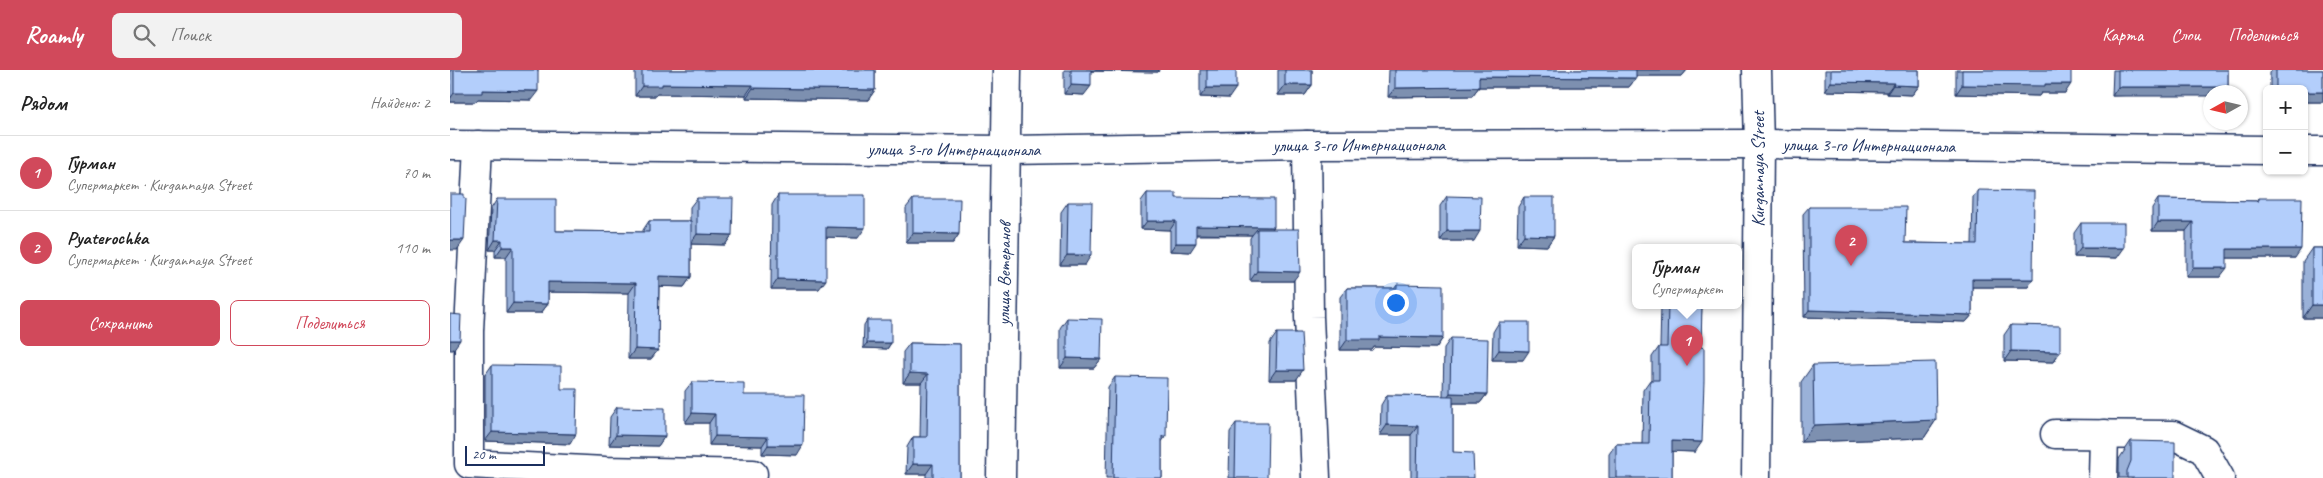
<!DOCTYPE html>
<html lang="ru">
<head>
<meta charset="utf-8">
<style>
	:root { --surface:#fff; --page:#f2f2f2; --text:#222; --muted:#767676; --line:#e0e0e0; --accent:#d1495b }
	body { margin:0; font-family:Caveat,sans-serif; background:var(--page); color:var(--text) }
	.controls { position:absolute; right:15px; top:15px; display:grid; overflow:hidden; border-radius:8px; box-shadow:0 1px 4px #0004 }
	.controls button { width:45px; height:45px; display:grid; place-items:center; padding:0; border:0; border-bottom:1px solid var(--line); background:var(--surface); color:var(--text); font:25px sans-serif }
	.compass { position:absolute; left:1753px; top:15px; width:45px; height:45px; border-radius:50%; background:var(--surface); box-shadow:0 1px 4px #0004; rotate:262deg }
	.scale { position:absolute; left:15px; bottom:12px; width:80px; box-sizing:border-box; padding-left:5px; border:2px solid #1b2f5e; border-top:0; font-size:14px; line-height:18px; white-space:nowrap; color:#1b2f5e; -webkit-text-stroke:4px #fff; paint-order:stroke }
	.you { position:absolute; left:945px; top:232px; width:18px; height:18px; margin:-12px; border:4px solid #fff; border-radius:50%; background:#1a73e8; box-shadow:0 0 0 8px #1a73e833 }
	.badge { display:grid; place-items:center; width:32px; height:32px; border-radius:50%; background:var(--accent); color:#fff; font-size:16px; font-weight:700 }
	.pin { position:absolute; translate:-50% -41px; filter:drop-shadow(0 1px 2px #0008) }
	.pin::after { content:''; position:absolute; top:26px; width:18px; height:15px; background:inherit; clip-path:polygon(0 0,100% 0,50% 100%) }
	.popup { position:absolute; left:1182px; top:174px; width:110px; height:65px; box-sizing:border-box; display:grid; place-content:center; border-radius:8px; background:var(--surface); filter:drop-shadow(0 1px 4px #0005); font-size:16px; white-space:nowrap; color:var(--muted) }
	.popup b { font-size:19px; color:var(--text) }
	.popup::after { content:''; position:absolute; left:50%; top:100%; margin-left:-10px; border:10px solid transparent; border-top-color:var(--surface) }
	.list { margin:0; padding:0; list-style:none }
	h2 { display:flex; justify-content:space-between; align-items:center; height:65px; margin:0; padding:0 20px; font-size:21px }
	h2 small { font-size:16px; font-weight:400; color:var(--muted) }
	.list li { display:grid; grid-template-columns:32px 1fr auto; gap:15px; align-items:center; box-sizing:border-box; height:75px; padding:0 20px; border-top:1px solid var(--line) }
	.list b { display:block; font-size:19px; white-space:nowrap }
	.list p { margin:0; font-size:16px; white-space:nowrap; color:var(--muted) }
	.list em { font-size:16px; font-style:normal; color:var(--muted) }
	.actions { display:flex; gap:10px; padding:15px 20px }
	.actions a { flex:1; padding:11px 0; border:1px solid var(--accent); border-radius:8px; text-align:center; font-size:18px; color:var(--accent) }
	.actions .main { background:var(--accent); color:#fff }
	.icon { flex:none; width:28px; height:28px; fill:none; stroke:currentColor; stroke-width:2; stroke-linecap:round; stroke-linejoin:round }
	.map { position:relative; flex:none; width:1873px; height:408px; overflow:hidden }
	header { display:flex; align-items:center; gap:30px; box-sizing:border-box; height:70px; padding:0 25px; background:var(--accent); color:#fff }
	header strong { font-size:24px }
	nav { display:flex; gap:28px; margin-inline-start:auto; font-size:18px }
	.search { width:350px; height:45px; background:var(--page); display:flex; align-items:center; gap:12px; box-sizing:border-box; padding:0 18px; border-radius:8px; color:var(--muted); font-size:19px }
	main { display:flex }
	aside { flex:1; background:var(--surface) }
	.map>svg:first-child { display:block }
</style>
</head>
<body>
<header>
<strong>Roamly</strong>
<div class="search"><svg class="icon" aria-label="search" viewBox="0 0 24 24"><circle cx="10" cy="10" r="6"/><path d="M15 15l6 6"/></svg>Поиск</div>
<nav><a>Карта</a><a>Слои</a><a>Поделиться</a></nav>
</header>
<main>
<aside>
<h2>Рядом<small>Найдено: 2</small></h2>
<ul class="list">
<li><span class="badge">1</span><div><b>Гурман</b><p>Супермаркет · Kurgannaya Street</p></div><em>70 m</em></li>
<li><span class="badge">2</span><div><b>Pyaterochka</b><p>Супермаркет · Kurgannaya Street</p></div><em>110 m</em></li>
</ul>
<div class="actions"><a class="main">Сохранить</a><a>Поделиться</a></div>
</aside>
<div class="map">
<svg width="1873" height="408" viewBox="0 0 1873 408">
	<rect width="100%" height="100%" fill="#fff"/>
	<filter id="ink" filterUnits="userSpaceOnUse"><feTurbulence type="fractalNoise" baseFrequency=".02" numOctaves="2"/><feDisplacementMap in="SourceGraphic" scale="10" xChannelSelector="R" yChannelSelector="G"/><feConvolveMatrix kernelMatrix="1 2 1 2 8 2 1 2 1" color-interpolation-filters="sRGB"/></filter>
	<g filter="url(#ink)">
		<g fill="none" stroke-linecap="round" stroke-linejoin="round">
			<!-- minor casing -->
			<g stroke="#1b2f5e" stroke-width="31">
				<g id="minor">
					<path id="s1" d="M0,75L556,80L857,75L1309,74L1817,80"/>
					<path d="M28,75L19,261V394L155,401L303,404"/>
					<path d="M857,75L859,247L866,408"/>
					<path d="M1854,81H1873"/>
					<path d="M1605,364L1723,365L1754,380L1770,408"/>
					<path id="s2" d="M551,408L557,0"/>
					<path d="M1306,408L1309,74L1307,0"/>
					<path d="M1653,408L1654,364"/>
				</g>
			</g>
			<!-- minor -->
			<use href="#minor" stroke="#fff" stroke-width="28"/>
		</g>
		<!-- wall -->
		<g fill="#9ab1d8" stroke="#1b2f5e">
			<path d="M0,0H88L81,30L28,29L25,32H0Z"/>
			<path d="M185,0H425V20L418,30L296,28V25L207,24L205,26H185Z"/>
			<path d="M614,0H709L708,2L641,1L634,25L614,24Z"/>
			<path d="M750,0H786L779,28L750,27Z"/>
			<path d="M828,0H862V15L855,25H828Z"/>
			<path d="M939,0H1237L1232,6H1186V8L1179,17H1029L1022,26L938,27Z"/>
			<path d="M1375,0H1469V16L1462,25L1437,24V22L1375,21Z"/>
			<path d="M1506,0H1621L1615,23H1591L1589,26L1506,24Z"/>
			<path d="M1663,0H1778V17L1774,22L1662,26Z"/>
			<path d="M1822,0H1873V32H1854V19H1820V3Z"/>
			<path d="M1528,120L1583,209L1578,217H1522V245L1516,252L1354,247L1353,144L1359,137L1455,173L1522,174L1523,127Z"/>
			<path d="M697,123L726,128L823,159L843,211H800V168L802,165H746L740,182L720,181V160L691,159V131Z"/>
			<path d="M328,125L408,168L376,167L369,219H321L322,135Z"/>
			<path d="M997,126L1024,171H990V136Z"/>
			<path d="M1074,127L1104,166L1097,176L1067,175L1068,137Z"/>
			<path d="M247,128L282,165L275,175L241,174V207L234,217L209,216L208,280L201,289H178L179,223L98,222V234L91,243H56V187H45V180H39L41,139L47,129L106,161L193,162V160L199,151H240V137Z"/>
			<path d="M1808,128L1845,188H1777L1770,207H1736V161H1702V138L1708,129L1806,131Z"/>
			<path d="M463,129L509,164L503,173H456V138Z"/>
			<path d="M618,132L635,195H610L611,142Z"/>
			<path d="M1631,153L1667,188L1624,187V163Z"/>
			<path d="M1862,178H1873V248H1853V191Z"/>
			<path d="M947,214L993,268L986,278L924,277L922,280H890V227L897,218H944Z"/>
			<path d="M1211,235H1252L1245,382L1222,381V408H1159V384L1166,374H1192L1193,320L1200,310H1202V287L1209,277H1210Z"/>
			<path d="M617,248L651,289L644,298H610V258Z"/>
			<path d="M417,250L441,273L437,279L413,278L414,255Z"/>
			<path d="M1049,252L1073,290H1042L1043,262Z"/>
			<path d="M1561,255L1610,282L1603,292L1554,291V265Z"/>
			<path d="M827,263L846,310H819L820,273Z"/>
			<path d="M1001,268L1037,324L1030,333H1003V382L1024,408H961V365H930L931,335L937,325L993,326L994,278Z"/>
			<path d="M460,273L510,274V408H476V404H456L457,377L463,367H470L471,313H453V282Z"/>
			<path d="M42,295L111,319L120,374L35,371V305Z"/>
			<path d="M1363,295L1486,350L1474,368L1351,372V312Z"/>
			<path d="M665,307L712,372V408H656L658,317Z"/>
			<path d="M242,312L294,325L347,385L312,384V376L259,375V353H235V321Z"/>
			<path d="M167,337L215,366L208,376L159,375L160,347Z"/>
			<path d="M786,353L817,408H779L780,362Z"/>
			<path d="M1681,371L1725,408H1669V389Z"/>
		</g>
		<!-- shaded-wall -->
		<g fill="#7d90b0" stroke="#1b2f5e">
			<path d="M636,0H709L708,2L635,1Z"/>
			<path d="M1183,0H1237L1232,6H1179Z"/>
			<path d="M1029,7L1186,8L1179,17H1022Z"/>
			<path d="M1381,12L1444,13L1437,22L1375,21Z"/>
			<path d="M212,14L303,15L296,25L207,24L205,26H185L192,16Z"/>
			<path d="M1595,14H1621L1615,23H1591L1589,26L1506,24L1512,15Z"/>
			<path d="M621,15L641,16L634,25L614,24Z"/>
			<path d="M835,15H862L855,25H828Z"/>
			<path d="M1443,15L1469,16L1462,25L1437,24Z"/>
			<path d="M1029,17L1022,26L938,27L945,18Z"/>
			<path d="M1668,17H1778L1774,22H1760V26H1662Z"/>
			<path d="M303,18L425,20L418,30L296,28Z"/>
			<path d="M757,18H786L779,28L750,27Z"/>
			<path d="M32,20L88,21L81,30L28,29L25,32H0V29L4,23Z"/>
			<rect x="1854" y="22" width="19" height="10"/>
			<path d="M697,151H726L720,160L691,159Z"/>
			<path d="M1708,152H1743L1736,161H1702Z"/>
			<path d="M746,156L824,157L818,165L807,159L802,165L740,164Z"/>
			<path d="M376,157L415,158L408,168L369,167Z"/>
			<path d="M997,161H1030L1024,171H990Z"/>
			<path d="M463,163L509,164L503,173H456Z"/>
			<path d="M247,164L282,165L275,175L240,174Z"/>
			<path d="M1074,165L1104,166L1097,176L1067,175Z"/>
			<path d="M0,170H14L7,180H0Z"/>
			<path d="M45,170H52L45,180H39Z"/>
			<path d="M726,173H746L740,182L720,181Z"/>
			<path d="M52,177H63L56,187H45Z"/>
			<path d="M1631,178H1674L1667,188L1624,187Z"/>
			<path d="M1777,179H1851L1845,188H1771Z"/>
			<path d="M617,185H641L635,195H610Z"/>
			<path d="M1743,198H1777L1770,207H1736Z"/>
			<path d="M807,201L850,202L843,211H800Z"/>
			<path d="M209,206L241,207L234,217L202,216Z"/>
			<path d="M328,209L376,210L369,219H321Z"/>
			<path d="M1522,209H1583L1578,217H1516Z"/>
			<path d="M98,212L186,213L179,223L92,222Z"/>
			<path d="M63,233L98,234L91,243H56Z"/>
			<path d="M1862,235H1873V248H1853Z"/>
			<path d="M1359,240L1522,245L1516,252L1354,247Z"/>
			<path d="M929,267L993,268L986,278L924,277L922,280H890L897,270Z"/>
			<path d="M0,270H10L3,280H0Z"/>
			<path d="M417,273H441L437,279L413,278Z"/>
			<path d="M185,279L208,280L201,289H178Z"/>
			<path d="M1049,280L1079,281L1073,290H1042Z"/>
			<path d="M1561,281L1610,282L1603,292L1554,291Z"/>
			<path d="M617,288L651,289L644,298H610Z"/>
			<path d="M826,300H853L846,310H819Z"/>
			<path d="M460,303L478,304L471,313H453Z"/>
			<path d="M1000,323L1037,324L1030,333H993Z"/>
			<path d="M242,343L265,344L259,353H235Z"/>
			<path d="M1486,350L1474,368L1351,372L1364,355Z"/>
			<path d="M937,355L968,356L961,365H930Z"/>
			<path d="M42,362L126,364L120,374L35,371Z"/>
			<path d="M166,365L215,366L208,376L159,375Z"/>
			<path d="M265,366L318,367L312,376L259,375Z"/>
			<path d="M712,366H716L709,376Z"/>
			<path d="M1222,371L1252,372L1245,382L1215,381Z"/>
			<path d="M318,375H353L347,385L312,384Z"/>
			<path d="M463,394H483L476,404H456Z"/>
		</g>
		<!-- building -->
		<g fill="#b3cefb" stroke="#1b2f5e">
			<path d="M4,0H88V21L32,20V23H4Z"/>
			<path d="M192,0H425V20L303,18V15L212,14V16H192Z"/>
			<path d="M621,0H641V16L621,15Z"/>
			<rect x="757" y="0" width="29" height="18"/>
			<rect x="835" y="0" width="27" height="15"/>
			<path d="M945,0H1186V8L1029,7V17L945,18Z"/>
			<path d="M1381,0H1469V16L1443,15L1444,13L1381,12Z"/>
			<path d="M1512,0H1621V14H1595V16L1512,15Z"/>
			<rect x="1668" y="0" width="110" height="17"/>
			<path d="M1826,0H1873V22H1854V19H1826Z"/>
			<path d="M1528,120L1584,121L1583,209H1522V245L1359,240V137H1456L1455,173L1527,174Z"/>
			<path d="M697,123H726V128L824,129V157L746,156V173H726V151H697Z"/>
			<path d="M0,124H14V128L16,129L14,170H0Z"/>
			<path d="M328,125H415V158L376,157V210L328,209Z"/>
			<path d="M997,126L1031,127L1030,161H997Z"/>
			<path d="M1074,127H1104V166L1074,165Z"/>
			<path d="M247,128H283L282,165L247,164Z"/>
			<path d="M1808,128H1852L1851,179H1777V198H1743V152H1708V129L1808,131Z"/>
			<path d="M47,129H106V161L199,162V151H241V207L209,206L208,280L185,279L186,213L98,212V234L63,233V177H52V170H45Z"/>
			<path d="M463,129H510L509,164L463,163Z"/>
			<path d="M618,132H642L641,185H617Z"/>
			<rect x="1631" y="153" width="43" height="25"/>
			<path d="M807,159H849L850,202L807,201Z"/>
			<rect x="1862" y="178" width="11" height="57"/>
			<path d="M947,214L993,215V268L929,267V270H897V218H947Z"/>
			<path d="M1218,235H1252L1251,277L1254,278V311L1252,372L1222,371V408H1166V374H1199L1200,310H1209V277H1217Z"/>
			<path d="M0,244L11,245L10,270H0Z"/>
			<path d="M617,248L652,249L651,289L617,288Z"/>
			<rect x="417" y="250" width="24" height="23"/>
			<path d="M1049,252H1079V281L1049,280Z"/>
			<path d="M1561,255L1610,256V282L1561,281Z"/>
			<path d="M827,263H851L853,300H826Z"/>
			<path d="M1001,268L1038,269L1037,324L1000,323Z"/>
			<path d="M460,273L510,274V408H483V394H463V367H477L478,304L460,303Z"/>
			<path d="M1485,292L1486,350L1364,355L1363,295Z"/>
			<path d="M42,295L111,296V319H127L126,364L42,362Z"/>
			<path d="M665,307L717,308L716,366H712V408H663Z"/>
			<path d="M242,312L294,313V325H354L353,375H318V367L265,366V344L242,343Z"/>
			<path d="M937,325L1003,326V382L1023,383L1024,408H967L968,356L937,355Z"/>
			<path d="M167,337L215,338V366L166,365Z"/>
			<path d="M786,353H818L817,408H785Z"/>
			<path d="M1681,371L1725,372V408H1677V401L1681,391Z"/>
		</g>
	</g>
	<g text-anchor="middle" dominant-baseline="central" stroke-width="5" stroke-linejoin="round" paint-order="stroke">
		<!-- street labels -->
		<g font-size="18" fill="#1b2f5e" stroke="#fff">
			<text stroke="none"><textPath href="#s1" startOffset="909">улица 3-го Интернационала</textPath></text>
			<text stroke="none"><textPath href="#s1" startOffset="1419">улица 3-го Интернационала</textPath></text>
			<text stroke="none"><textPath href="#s1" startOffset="504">улица 3-го Интернационала</textPath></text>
			<text transform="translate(1308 99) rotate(-90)">Kurgannaya Street</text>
			<text stroke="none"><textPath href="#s2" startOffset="204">улица Ветеранов</textPath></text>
		</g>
	</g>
</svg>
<div class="controls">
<button>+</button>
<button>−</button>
</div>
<svg class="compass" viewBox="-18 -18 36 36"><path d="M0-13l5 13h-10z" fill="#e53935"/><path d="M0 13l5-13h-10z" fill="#767676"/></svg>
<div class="scale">20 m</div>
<div class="you"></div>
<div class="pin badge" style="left:1237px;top:296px">1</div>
<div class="popup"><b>Гурман</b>Супермаркет</div>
<div class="pin badge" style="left:1401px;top:196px">2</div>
</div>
</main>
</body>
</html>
